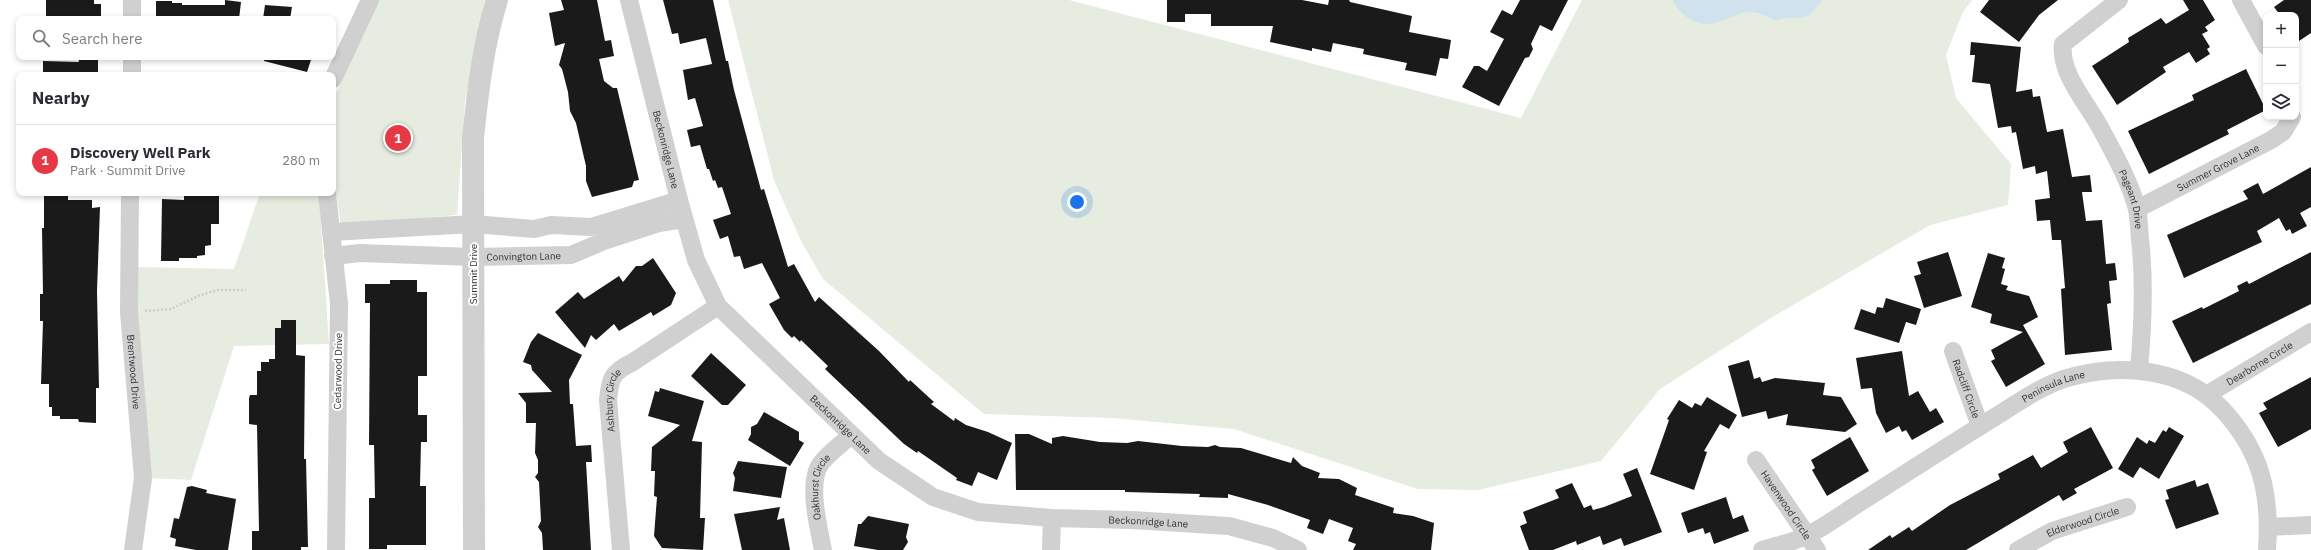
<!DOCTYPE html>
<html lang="en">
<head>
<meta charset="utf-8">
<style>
	:root { --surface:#fff; --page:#f7f7f7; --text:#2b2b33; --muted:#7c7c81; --line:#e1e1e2; --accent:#e63946 }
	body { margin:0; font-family:"IBM Plex Sans",sans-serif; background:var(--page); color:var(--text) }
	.controls { position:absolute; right:12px; top:12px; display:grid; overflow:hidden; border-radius:8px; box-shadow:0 2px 6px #0003 }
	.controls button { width:36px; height:36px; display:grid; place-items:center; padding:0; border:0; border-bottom:1px solid var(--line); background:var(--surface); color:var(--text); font:20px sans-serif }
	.you { position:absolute; left:1077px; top:202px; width:14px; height:14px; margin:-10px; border:3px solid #fff; border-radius:50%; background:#1a73e8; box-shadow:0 0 0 6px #1a73e833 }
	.badge { display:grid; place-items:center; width:26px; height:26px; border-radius:50%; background:var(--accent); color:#fff; font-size:13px; font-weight:700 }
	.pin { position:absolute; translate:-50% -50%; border:2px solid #fff; box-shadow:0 1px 4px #0006 }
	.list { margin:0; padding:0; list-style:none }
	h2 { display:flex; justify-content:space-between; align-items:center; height:52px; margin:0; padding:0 16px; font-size:17px }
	h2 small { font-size:13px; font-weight:400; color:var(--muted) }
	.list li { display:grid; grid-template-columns:26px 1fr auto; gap:12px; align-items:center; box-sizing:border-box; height:72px; padding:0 16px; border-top:1px solid var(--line) }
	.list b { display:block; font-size:15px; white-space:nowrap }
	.list p { margin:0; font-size:13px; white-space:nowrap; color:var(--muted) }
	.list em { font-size:13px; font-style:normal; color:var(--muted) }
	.icon { flex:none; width:22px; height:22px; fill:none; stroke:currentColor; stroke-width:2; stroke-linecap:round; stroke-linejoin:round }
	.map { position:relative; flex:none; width:2311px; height:550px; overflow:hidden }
	.search { position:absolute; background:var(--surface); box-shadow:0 2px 6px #0003; left:16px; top:16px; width:320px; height:44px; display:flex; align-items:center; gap:10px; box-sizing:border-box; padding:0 14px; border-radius:8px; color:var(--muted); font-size:15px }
	.panel { position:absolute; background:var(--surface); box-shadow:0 2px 6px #0003; left:16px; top:72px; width:320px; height:124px; border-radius:8px }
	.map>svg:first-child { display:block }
</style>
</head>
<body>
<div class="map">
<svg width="2311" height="550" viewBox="0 0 2311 550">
	<rect width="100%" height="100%" fill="#fff"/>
	<!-- green -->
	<g fill="#e6ecdf">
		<path d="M377,0H485L465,102L457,215L341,225L333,173V97L338,90Z"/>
		<path d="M728,0H1069L1521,118L1582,0H1972L1963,12L1946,55L1956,98L2011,164L2008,205L1930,225L1774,316L1660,389L1601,461L1478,490L1418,489L1234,429L1113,418L984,414L823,279L801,241L774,180Z"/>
		<path d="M260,193H319L329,344L234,346L191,480L149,478L139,362L137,267L234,269Z"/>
	</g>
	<!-- water -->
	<path fill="#cfe2ee" d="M1673,0H1823C1818,5 1813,13 1807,16C1797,20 1786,15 1776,21C1767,16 1759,12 1749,12C1737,13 1728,19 1716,23C1699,28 1680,16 1673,0Z"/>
	<!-- building -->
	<g fill="#1a1a1a">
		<path d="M46,0H94V4H101V19H46Z"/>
		<path d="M225,0L241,2L239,19H156V1H172V3H182V5H225Z"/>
		<path d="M561,0H597L605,41L611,40L614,56L599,59L604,81L613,88H617L639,180L634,181L632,187L592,197L586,181V166L576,123L570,111L568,92L562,69L559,65L565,43L555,46L549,13L564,10Z"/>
		<path d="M663,0H713L726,61H728L734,90L761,190L764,189L788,267L794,264L815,302L819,297L879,351L909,382L910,380L934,402L931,404L954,421L955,418L966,425L988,432L1012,443L997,480L978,472L972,486L956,480L957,478L918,451L917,453L904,444L825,369L828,366L801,340L800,342L794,336L792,338L784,330L769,304L780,298L762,263L744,269L740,256L734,257L728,236L720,239L713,220L731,214L722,187L718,188L715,180L713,181L709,169H707L700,145L691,147L687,130L703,126L695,98L688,100L683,70L712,64L706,38L680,44L678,33L672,34Z"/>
		<path d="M1167,0H1302L1328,5L1329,0H1349L1350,2L1412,16L1409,32L1451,40L1448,59L1440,58L1436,76L1405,70L1407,63L1363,54L1364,49L1333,43L1331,52L1312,48V51L1270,42L1273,26H1211V14H1185V22H1167Z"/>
		<path d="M1520,0H1568L1552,31L1540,25L1531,44L1533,49L1529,57L1525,58L1499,106L1462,87L1474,66H1479L1487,71L1504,39L1490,32L1502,10L1512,15Z"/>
		<path d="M1989,0H2058L2039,15L2019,42L1980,12Z"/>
		<path d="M2183,0H2203L2215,20L2205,27L2208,31L2202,34L2210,47L2207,49L2210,54L2196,63L2189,52L2163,67L2166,72L2117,105L2092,66L2129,42L2128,38L2161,18L2166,24L2189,10Z"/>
		<path d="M2284,0H2311V33L2296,43V15H2280L2274,7Z"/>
		<path d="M265,5L292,7L290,19H263Z"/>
		<path d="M1971,42L2021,47L2016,92L2032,89L2033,97L2040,96L2047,132L2063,129L2072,177L2090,175L2092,192H2082L2086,221L2102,220L2106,264L2115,263L2117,280L2109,281L2111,303L2107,304L2112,350L2065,355L2061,289L2065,288L2061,240H2052L2050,220L2037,221L2035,200L2050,198L2047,171L2036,174L2035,166L2023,169L2016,132L2012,133L2011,126L1998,128L1990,84L1972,82L1975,55H1970Z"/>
		<path d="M78,57H98V75H43V61L79,62Z"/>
		<path d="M264,57H312L307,72L264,61Z"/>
		<path d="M2246,69L2266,110L2227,130L2229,134L2149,174L2128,131L2194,100L2192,95Z"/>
		<path d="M2311,167V207L2300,213L2307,226L2292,234L2290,229L2286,231L2279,218L2257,231L2262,242L2184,278L2167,235L2248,199L2243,191L2258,183L2263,194Z"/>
		<path d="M44,196H68V200H92V208L100,207L97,291L99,388H96V423L79,422L78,419H60V416H52V407H49V384H41L43,321H40V294H43L42,228H44Z"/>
		<path d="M184,196H219V224H211V245L205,246V255L197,256V258H179V261H161L162,199L184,200Z"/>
		<path d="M1948,252L1962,296L1924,308L1914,276L1921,274L1917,262Z"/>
		<path d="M2311,252V304L2193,363L2172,321L2202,307L2203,309L2239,291L2237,286L2247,281L2249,284Z"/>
		<path d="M1988,253L2005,258L2002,268L2005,269L2001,284L2008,286L2006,290L2029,296L2038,317L2023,325L2045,364L2006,387L1991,361L1995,359L1991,350L2023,332L1990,323L1992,314L1971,307Z"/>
		<path d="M653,258L676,293L671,305L653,316L651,312L619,331L614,324L596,340L591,335L585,348L555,312L578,292L584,299L619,276L623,282L636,266H642Z"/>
		<path d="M390,280H417V292H427V376H418V415H427V442H421L420,486H426V545H387V549H369V498H375L374,445H369L370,303H365V284H390Z"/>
		<path d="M1886,298L1921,309L1916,325L1906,322L1899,343L1854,329L1861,309L1875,314L1877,307L1883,308Z"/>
		<path d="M281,320H296V355L305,356L304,459H306L308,547H301V550H252V531H259L257,425L249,424V398L250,395H257V371H261V362H269V359H275V328H281Z"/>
		<path d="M538,333L582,355L569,380L570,404H573L576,446L591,445L592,462H586L591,550H543L542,533L538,527L541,521L539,482L535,477L538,473V460L535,453L536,423H526V403L518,393L552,392L532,370L531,365L523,362L531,342Z"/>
		<path d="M1902,351L1909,396L1918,391L1930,412L1936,408L1944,422L1912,440L1906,430L1902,432L1899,426L1886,433L1876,413L1872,388L1861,389L1856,358Z"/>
		<path d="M711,353L746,385L728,405H722L691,376Z"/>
		<path d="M1749,360L1754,379L1760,377L1762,382L1775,378L1825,383L1823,395L1841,397L1857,424L1845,432L1786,425L1788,414L1768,419L1766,411L1742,417L1728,366Z"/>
		<path d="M2311,377V429L2278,447L2259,413L2267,409L2263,403Z"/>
		<path d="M660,388L704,401L692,441L702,442L700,518H705L703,550L662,548L654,536L657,497L654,496L655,471H651L652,447L680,425L648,416L655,391L659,392Z"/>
		<path d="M1707,397L1737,415L1729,429L1720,424L1704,451L1707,452L1694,490L1650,474L1669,420L1667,419L1679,400L1692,408L1695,403L1701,406Z"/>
		<path d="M764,412L799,432V440L804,443L790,466L748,440L751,434V427L757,424Z"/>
		<path d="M2091,427L2113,468L2074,489L2077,493L2063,501L2059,495L1966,550H1868L1890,535L1892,538L1909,527L1912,531L1950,505L2000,479L1998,474L2033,455L2041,468L2068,452L2063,442Z"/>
		<path d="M2169,427L2184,436L2159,479L2140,467L2133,478L2118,469L2137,437L2147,444L2149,440L2155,443L2163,430L2166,432Z"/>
		<path d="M1015,434H1029L1052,444V438L1063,436L1100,442L1127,443L1138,441L1182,446L1208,447L1215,445L1220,447L1241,448L1291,463L1293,457L1302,466L1320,473L1318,478L1339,479L1357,488L1355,495L1394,508L1393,513L1413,516L1434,523L1431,550H1353L1356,544L1348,541L1353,528L1329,519L1323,534L1307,528L1310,520L1268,505L1228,494V498L1199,497L1200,494L1125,492V490H1016Z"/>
		<path d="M1850,437L1869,471L1827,496L1812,470L1815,468L1811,460Z"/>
		<path d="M738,461L787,467L781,498L733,491L735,478L733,473Z"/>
		<path d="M1637,468L1662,532L1624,546L1621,538L1603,545L1600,536L1577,545L1576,541L1553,550H1529L1520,526L1527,523L1523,512L1559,498L1555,490L1572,483L1584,508L1591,505L1593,510L1604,507L1632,496L1623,474Z"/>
		<path d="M2195,480L2197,487L2208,483L2219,514L2176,529L2165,500L2169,499L2166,490Z"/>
		<path d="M192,486L207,490L206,493L236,499L228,550H196L175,546L176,539L170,537L174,518L179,519L187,487Z"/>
		<path d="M1726,497L1733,519L1743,515L1749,531L1714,544L1710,532L1705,534L1703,528L1688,533L1681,513Z"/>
		<path d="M780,507L777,520L784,518L790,550H742L734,514Z"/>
		<path d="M868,516L909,524L906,537L908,542L903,550H878L854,546L858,524H861Z"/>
	</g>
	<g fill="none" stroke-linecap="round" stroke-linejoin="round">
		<!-- path -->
		<path stroke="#cdcdcd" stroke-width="2.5" stroke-dasharray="2 2" stroke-linecap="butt" d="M145,311L171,309L198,296L217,290H246"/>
		<!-- minor -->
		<g stroke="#d0d0d0" stroke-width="18">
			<path id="s1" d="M629,0L679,200L696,260L718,306L879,461L933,497L978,512L1052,518L1132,520L1229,526L1273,538L1298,550"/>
			<path id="s2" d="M2119,0L2063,44C2059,74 2089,105 2102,131C2115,155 2130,182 2137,209C2139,218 2139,229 2140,239C2145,283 2143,325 2139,369"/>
			<path d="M2241,0L2266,46"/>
			<path d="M132,19V0"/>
			<path d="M132,75V57"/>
			<path d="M333,79L370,0"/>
			<path id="s3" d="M130,193L129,312L143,478L133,550"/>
			<path d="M327,193L339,304L336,550"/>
			<path id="s4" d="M2137,209L2271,140L2283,132L2292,117"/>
			<path d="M331,232L473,224L534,229L551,225L591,227L679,200"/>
			<path id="s5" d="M333,256L360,253L473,257L571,255L604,241L659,223L684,219"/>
			<path id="s6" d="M1953,351L1980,426"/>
			<path id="s7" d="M2208,394L2311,332"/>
			<path id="s8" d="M1756,460L1817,550"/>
			<path d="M2269,527L2311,525"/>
			<path id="s9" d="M621,550L608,400C610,378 612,372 633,362L718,306"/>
			<path id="s10" d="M823,550C819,529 806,480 822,462C830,452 842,444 851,435"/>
			<path d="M1051,550L1052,518"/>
			<path id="s11" d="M1762,550C1777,545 1796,542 1810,534C1829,524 1846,511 1864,500C1908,472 1951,444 1995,417C2016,404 2043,385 2067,378C2118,363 2182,367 2221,408C2261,450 2271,493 2267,550"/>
			<path id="s12" d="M2018,550L2052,531L2127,507"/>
		</g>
		<!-- tertiary -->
		<path stroke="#d0d0d0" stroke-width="22" d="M474,550L473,138C478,91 483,45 497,0"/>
	</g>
	<g text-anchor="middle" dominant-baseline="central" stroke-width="4" stroke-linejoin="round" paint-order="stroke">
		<!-- street labels -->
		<g font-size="10" fill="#333" stroke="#fff">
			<text stroke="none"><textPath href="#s1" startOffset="154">Beckonridge Lane</textPath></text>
			<text stroke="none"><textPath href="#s4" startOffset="91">Summer Grove Lane</textPath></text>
			<text stroke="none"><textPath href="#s2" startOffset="243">Pageant Drive</textPath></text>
			<text stroke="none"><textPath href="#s5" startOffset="191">Convington Lane</textPath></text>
			<text transform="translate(473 274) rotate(-90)">Summit Drive</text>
			<text stroke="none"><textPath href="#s7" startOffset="60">Dearborne Circle</textPath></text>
			<text transform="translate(338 371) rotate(-89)">Cedarwood Drive</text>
			<text stroke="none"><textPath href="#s3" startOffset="179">Brentwood Drive</textPath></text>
			<text stroke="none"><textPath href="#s6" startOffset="40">Radcliff Circle</textPath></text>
			<text stroke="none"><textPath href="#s11" startOffset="336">Peninsula Lane</textPath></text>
			<text stroke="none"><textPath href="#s9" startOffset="151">Ashbury Circle</textPath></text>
			<text stroke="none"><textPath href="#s1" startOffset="490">Beckonridge Lane</textPath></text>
			<text stroke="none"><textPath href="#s10" startOffset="65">Oakhurst Circle</textPath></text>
			<text stroke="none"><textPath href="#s8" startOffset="54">Havenwood Circle</textPath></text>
			<text stroke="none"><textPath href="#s1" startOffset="826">Beckonridge Lane</textPath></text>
			<text stroke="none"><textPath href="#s12" startOffset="71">Elderwood Circle</textPath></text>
		</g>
	</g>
</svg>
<div class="controls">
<button>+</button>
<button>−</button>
<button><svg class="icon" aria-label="layers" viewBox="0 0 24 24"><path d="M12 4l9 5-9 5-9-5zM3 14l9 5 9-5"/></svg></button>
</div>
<div class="you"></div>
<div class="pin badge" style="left:398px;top:138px">1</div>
<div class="search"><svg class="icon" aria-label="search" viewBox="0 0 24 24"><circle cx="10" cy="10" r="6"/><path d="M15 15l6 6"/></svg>Search here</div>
<section class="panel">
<h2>Nearby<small></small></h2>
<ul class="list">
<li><span class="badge">1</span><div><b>Discovery Well Park</b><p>Park · Summit Drive</p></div><em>280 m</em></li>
</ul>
</section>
</div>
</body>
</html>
